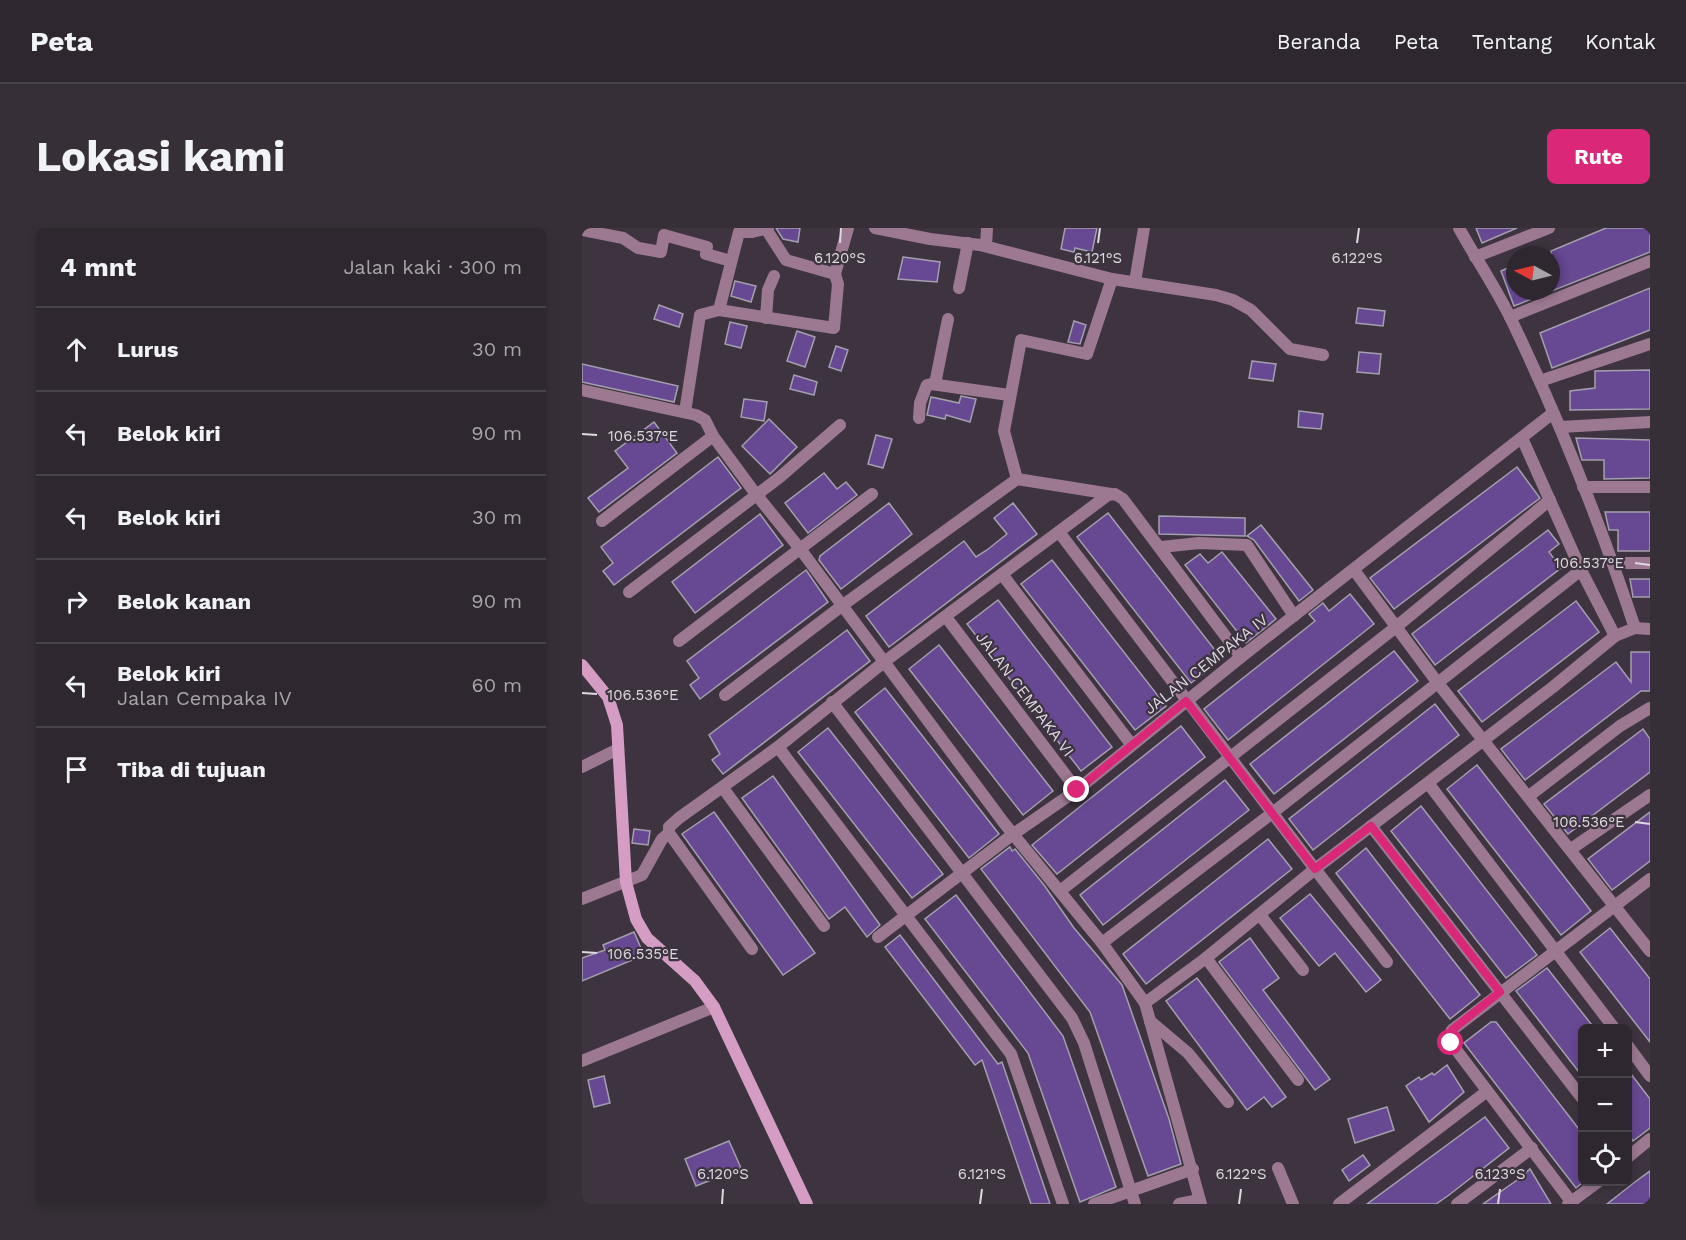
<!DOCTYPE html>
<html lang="id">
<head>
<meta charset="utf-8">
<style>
	:root { --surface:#2e272f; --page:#362f37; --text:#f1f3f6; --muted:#a7a5aa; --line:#49444b; --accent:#db2777 }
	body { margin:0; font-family:"Work Sans",sans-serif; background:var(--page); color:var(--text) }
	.controls { position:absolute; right:18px; bottom:18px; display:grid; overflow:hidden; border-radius:9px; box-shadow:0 3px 9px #0003 }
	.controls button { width:54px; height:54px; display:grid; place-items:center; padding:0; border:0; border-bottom:2px solid var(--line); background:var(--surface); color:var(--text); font:30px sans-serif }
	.compass { position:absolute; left:924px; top:18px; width:54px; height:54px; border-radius:50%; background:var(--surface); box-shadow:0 3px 9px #0003; rotate:277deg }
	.stop { position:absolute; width:18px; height:18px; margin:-14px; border:4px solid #db2777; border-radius:50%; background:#fff }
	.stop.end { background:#db2777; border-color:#fff; box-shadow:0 2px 6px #0008 }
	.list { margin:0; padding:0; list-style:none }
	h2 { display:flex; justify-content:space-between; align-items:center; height:78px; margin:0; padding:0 24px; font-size:26px }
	h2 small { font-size:20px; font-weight:400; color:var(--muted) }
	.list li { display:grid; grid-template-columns:39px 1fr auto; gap:18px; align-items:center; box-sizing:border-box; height:84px; padding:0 24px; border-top:2px solid var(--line) }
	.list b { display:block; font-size:22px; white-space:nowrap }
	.list p { margin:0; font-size:20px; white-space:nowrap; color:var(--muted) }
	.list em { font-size:20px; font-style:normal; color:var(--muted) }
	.icon { flex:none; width:33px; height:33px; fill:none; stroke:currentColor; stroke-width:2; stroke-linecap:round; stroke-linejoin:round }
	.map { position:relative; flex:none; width:1068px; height:976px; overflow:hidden; border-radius:9px }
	header { display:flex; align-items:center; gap:36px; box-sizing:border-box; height:84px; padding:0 30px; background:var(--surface); border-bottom:2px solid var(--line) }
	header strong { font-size:28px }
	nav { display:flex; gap:33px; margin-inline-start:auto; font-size:21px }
	.intro { display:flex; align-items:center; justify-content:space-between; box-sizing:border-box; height:144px; padding:0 36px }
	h1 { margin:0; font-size:42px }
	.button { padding:15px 27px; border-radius:9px; background:var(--accent); color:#fff; font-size:21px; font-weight:700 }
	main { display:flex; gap:36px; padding:0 36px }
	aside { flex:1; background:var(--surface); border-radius:9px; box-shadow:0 3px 9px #0003 }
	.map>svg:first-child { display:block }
</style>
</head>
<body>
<header>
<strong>Peta</strong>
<nav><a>Beranda</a><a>Peta</a><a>Tentang</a><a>Kontak</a></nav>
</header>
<div class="intro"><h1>Lokasi kami</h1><a class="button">Rute</a></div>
<main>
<aside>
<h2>4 mnt<small>Jalan kaki · 300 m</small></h2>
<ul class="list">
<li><svg class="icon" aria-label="ahead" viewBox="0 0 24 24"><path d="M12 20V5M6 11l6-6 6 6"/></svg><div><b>Lurus</b></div><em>30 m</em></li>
<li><svg class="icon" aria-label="left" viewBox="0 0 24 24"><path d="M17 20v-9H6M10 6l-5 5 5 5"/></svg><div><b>Belok kiri</b></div><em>90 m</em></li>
<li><svg class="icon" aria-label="left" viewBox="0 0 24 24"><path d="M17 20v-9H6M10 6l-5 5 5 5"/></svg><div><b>Belok kiri</b></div><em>30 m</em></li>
<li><svg class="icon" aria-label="right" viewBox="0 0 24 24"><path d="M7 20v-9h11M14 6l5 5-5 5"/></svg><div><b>Belok kanan</b></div><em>90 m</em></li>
<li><svg class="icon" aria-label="left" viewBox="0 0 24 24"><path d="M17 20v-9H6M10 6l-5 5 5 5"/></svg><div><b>Belok kiri</b><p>Jalan Cempaka IV</p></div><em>60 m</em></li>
<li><svg class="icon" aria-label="arrive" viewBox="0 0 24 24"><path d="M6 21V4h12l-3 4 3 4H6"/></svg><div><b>Tiba di tujuan</b></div></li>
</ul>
</aside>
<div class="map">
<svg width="1068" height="976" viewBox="0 0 1068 976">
	<rect width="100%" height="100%" fill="#3d343f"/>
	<!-- building -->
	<g fill="#674893" stroke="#a49fae" stroke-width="1.5">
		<path d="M194,0H218L216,14L201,11Z"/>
		<path d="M483,0H515L510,24L493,20L492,24L479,21Z"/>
		<path d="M894,0H935L900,15Z"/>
		<path d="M1024,0H1068V24L932,78L919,43L933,37V63H969V23Z"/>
		<path d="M321,29L358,34L355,54L316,51Z"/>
		<path d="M153,53L174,58L169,74L149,68Z"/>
		<path d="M1068,60V102L970,140L958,105Z"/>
		<path d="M77,77L101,86L97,99L72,91Z"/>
		<path d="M776,80L803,83L801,98L774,95Z"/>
		<path d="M492,93L504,97L498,116L486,114Z"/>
		<path d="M148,94L165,98L159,120L143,116Z"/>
		<path d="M215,103L233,109L223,139L205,133Z"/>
		<path d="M254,118L266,122L259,143L247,139Z"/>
		<path d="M777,124L799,126L797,146L775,144Z"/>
		<path d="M670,133L694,136L691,153L667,150Z"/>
		<path d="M0,136L96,158L92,174L0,154Z"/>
		<path d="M1068,142V181L988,182V163L1013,160V143Z"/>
		<path d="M212,147L235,154L232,167L208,161Z"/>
		<path d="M379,168L394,171L388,194L364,187L363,191L345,187L349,169L377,175Z"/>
		<path d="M162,171L185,174L182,193L159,189Z"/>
		<path d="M717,183L741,186L739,201L716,199Z"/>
		<path d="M187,191L215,219L188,246L160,218Z"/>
		<path d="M72,194L95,225L17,284L6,270L46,240L33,223Z"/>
		<path d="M294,207L310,211L301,240L286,236Z"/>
		<path d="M994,210L1068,212V250L1022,251V232H1000Z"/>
		<path d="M136,229L159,260L32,357L21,343L31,335L19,319Z"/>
		<path d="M935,239L958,270L812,381L788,350Z"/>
		<path d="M242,245L255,261L264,254L275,267L226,305L203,275Z"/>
		<path d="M307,275L330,306L259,361L237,332L238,328Z"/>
		<path d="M431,275L455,306L307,419L284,388L382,313L394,329L405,322L425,306L412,290Z"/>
		<path d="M1023,284H1068V323H1036V302H1027Z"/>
		<path d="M526,285L640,431L609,455L495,309Z"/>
		<path d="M178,286L201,317L113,385L90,354Z"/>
		<path d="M577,288L663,290V308L577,306Z"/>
		<path d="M679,297L731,362L717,373L672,312L665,308Z"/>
		<path d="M966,302L977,316L967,324L979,340L853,437L830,406Z"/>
		<path d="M640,324L694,391L664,415L603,337L618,326L626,335Z"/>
		<path d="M470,332L584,478L553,502L439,356Z"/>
		<path d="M224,342L246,374L118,471L108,457L117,450L105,433Z"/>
		<path d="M1048,351H1068V369H1051Z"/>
		<path d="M768,366L792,396L646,512L622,481L733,393L727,386L741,375L747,383Z"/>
		<path d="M416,372L530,519L499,543L385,396Z"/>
		<path d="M994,373L1017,404L900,494L876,463Z"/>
		<path d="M265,402L288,433L141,546L130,532L138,526L127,507Z"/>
		<path d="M357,417L471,563L441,587L327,441Z"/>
		<path d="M812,423L836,453L692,566L668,536Z"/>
		<path d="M1049,424H1068V463H1059L943,552L919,521L1034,434L1049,454Z"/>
		<path d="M303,460L417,606L387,630L273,484Z"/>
		<path d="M853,476L877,507L731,622L707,591Z"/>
		<path d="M599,498L623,529L475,646L450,617Z"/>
		<path d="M246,500L361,646L330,670L216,524Z"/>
		<path d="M1061,501L1068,511V544L986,606L962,576Z"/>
		<path d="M895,537L1009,683L979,707L865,561Z"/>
		<path d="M191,548L298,697L285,709L263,679L247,691L160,570Z"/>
		<path d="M643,552L667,582L521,697L498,667Z"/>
		<path d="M839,578L955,727L924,750L809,603Z"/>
		<path d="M132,584L233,725L201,747L100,606Z"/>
		<path d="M1068,584V633L1030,662L1006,631Z"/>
		<path d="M52,601L68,603L66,617L50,615Z"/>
		<path d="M686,611L710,641L564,756L541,726Z"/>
		<path d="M428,619L430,623L433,621L462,657L492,700L540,757L587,891L599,936L566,948L508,784L399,641Z"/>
		<path d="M784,620L898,767L868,791L754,645Z"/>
		<path d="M728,666L799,752L784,764L753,725L737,738L698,690Z"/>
		<path d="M374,667L481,808L534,959L498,974L446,825L343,691Z"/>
		<path d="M1028,700L1068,751V814L998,724Z"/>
		<path d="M52,704L62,727L0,753V730L23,722L21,717Z"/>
		<path d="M318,707L416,836L420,834L468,976H449L400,832L393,837L303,719Z"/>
		<path d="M668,710L697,750L681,762L748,851L733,862L637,734Z"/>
		<path d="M965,740L1013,801H1000V848L934,763Z"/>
		<path d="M615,750L704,869L690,879L682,869L665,882L584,773Z"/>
		<path d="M909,794H914L1000,905V955L994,960L882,815Z"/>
		<path d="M865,837L882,864L847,894L824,858L837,849L839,852L850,845L852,847Z"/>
		<path d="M1046,842L1068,871V900L1051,913L1046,906Z"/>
		<path d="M22,848L28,875L12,879L6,852Z"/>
		<path d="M805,879L812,902L773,915L766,891Z"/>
		<path d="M903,889L927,920L867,967L854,976H785Z"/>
		<path d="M147,913L159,940L114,958L103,931Z"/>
		<path d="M781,927L788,937L767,953L760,942Z"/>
		<path d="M948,941L969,976H901L938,950Z"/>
		<path d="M1068,943V976H1025L1053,954Z"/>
	</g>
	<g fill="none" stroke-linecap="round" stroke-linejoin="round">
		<!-- street -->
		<g stroke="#9c7991" stroke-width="12">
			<path d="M293,0L348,11L398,17L530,51L505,126L439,112L422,203L435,251L529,266"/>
			<path d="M0,2L41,10L56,20L79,24L82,7L125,19L124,26L149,33"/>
			<path d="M404,18L405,0"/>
			<path d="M893,29L967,0"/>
			<path d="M253,46L266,0"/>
			<path d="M530,51L634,67L651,72L669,82L708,121L741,127"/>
			<path d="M553,54L562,0"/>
			<path d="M377,60L386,15"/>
			<path d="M137,82L252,100L256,56L253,46L204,32L184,1"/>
			<path d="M928,89L1068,33"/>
			<path d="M184,90L186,62L192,48"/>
			<path d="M958,153L1068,116"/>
			<path d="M353,156L366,91"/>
			<path d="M0,162L114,187L123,192L131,208L173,265L219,322L422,595L520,715L563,775L619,976"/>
			<path d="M103,184L118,87L137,82L157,4H170L186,0"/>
			<path d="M337,190L338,175L345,157L349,156L427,167"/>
			<path d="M978,199L1068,194"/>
			<path d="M940,210L999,342"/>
			<path d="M1001,259H1068"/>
			<path d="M20,293L131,208"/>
			<path d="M477,304L733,641L624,730L563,775"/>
			<path d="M579,319L617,315L665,317L712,388"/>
			<path d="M1031,335H1068"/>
			<path d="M772,342L855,454L1068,723"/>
			<path d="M420,346L549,516"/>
			<path d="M47,364L198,249L258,197"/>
			<path d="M364,389L495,562"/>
			<path d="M1053,400L1068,401"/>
			<path d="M97,413L290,266"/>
			<path d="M143,467L261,377L435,251"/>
			<path d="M250,474L490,790L502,815L553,976"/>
			<path d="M196,519L429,826L481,976"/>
			<path d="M0,539L36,521"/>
			<path d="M846,555L1032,800"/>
			<path d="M141,560L242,698"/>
			<path d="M947,568L1038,498L1068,480"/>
			<path d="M789,598L1000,870"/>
			<path d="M87,605L170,721"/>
			<path d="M989,621L1068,567"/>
			<path d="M478,663L814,399L968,272"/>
			<path d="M0,671L60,647L80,611L87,605V599L97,590L196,519L302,434L526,267L533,266L541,271L659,429"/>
			<path d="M678,687L721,742"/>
			<path d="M296,709L430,607L495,562L659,429L971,185"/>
			<path d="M520,715L689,586L999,342L1033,408"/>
			<path d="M624,730L716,852"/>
			<path d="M805,734L733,641L971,459L1033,408L1053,400C1018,295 977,191 929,91C914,60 894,31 877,0"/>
			<path d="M568,793L606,825L646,874"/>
			<path d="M1046,818L1068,848"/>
			<path d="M0,833L132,779"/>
			<path d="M1046,929L1068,911"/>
			<path d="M696,940L711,976"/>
			<path d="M512,976L611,941"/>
			<path d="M597,976L617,972"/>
			<path d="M757,976L904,864"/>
			<path d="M875,976L950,920"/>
			<path d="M986,976L1016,954"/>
			<path d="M991,976L869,815L867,808L870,802L1068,651"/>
		</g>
		<!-- secondary -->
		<path stroke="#d59dc3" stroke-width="12" d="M0,437L26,469L35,497L44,654L54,691L65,710L113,753L132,779L225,976"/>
	</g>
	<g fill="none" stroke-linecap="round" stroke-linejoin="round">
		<!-- route -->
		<path stroke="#db2777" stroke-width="8" d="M495,562L604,473L733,641L789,598L918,764L870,802L867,808L869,815"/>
	</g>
	<!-- ticks -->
	<path fill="none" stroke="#ded9e0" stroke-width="2" d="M258,15L259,0M516,15L518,0M775,15L777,0M0,206L15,207M1053,335L1068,337M0,465L15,466M1053,594L1068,596M0,724L15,725M140,976L141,961M398,976L400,961M657,976L659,961M916,976L918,961"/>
	<g text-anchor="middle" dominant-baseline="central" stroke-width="4.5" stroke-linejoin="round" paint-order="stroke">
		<!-- street labels -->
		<g font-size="16" fill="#ded9e0" stroke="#3d343f">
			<text transform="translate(624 436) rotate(-38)">JALAN CEMPAKA IV</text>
			<text transform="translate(443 466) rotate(53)">JALAN CEMPAKA VI</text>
		</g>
	</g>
	<g font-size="15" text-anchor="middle" fill="#ded9e0" stroke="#3d343f" stroke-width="4.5" stroke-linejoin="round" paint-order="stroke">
		<text x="258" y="35">6.120°S</text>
		<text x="516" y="35">6.121°S</text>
		<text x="775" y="35">6.122°S</text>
		<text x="61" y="213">106.537°E</text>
		<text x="1007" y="340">106.537°E</text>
		<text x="61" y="472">106.536°E</text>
		<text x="1007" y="599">106.536°E</text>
		<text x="61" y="731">106.535°E</text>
		<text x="141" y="951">6.120°S</text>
		<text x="400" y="951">6.121°S</text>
		<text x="659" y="951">6.122°S</text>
		<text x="918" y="951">6.123°S</text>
	</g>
</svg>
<div class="controls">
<button>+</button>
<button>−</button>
<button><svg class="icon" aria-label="locate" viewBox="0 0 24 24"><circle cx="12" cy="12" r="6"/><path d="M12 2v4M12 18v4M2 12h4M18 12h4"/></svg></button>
</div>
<svg class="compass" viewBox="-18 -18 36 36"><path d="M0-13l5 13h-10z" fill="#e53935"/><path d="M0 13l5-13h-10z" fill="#a7a5aa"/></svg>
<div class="stop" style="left:869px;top:815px"></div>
<div class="stop end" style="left:495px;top:562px"></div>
</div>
</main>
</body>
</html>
